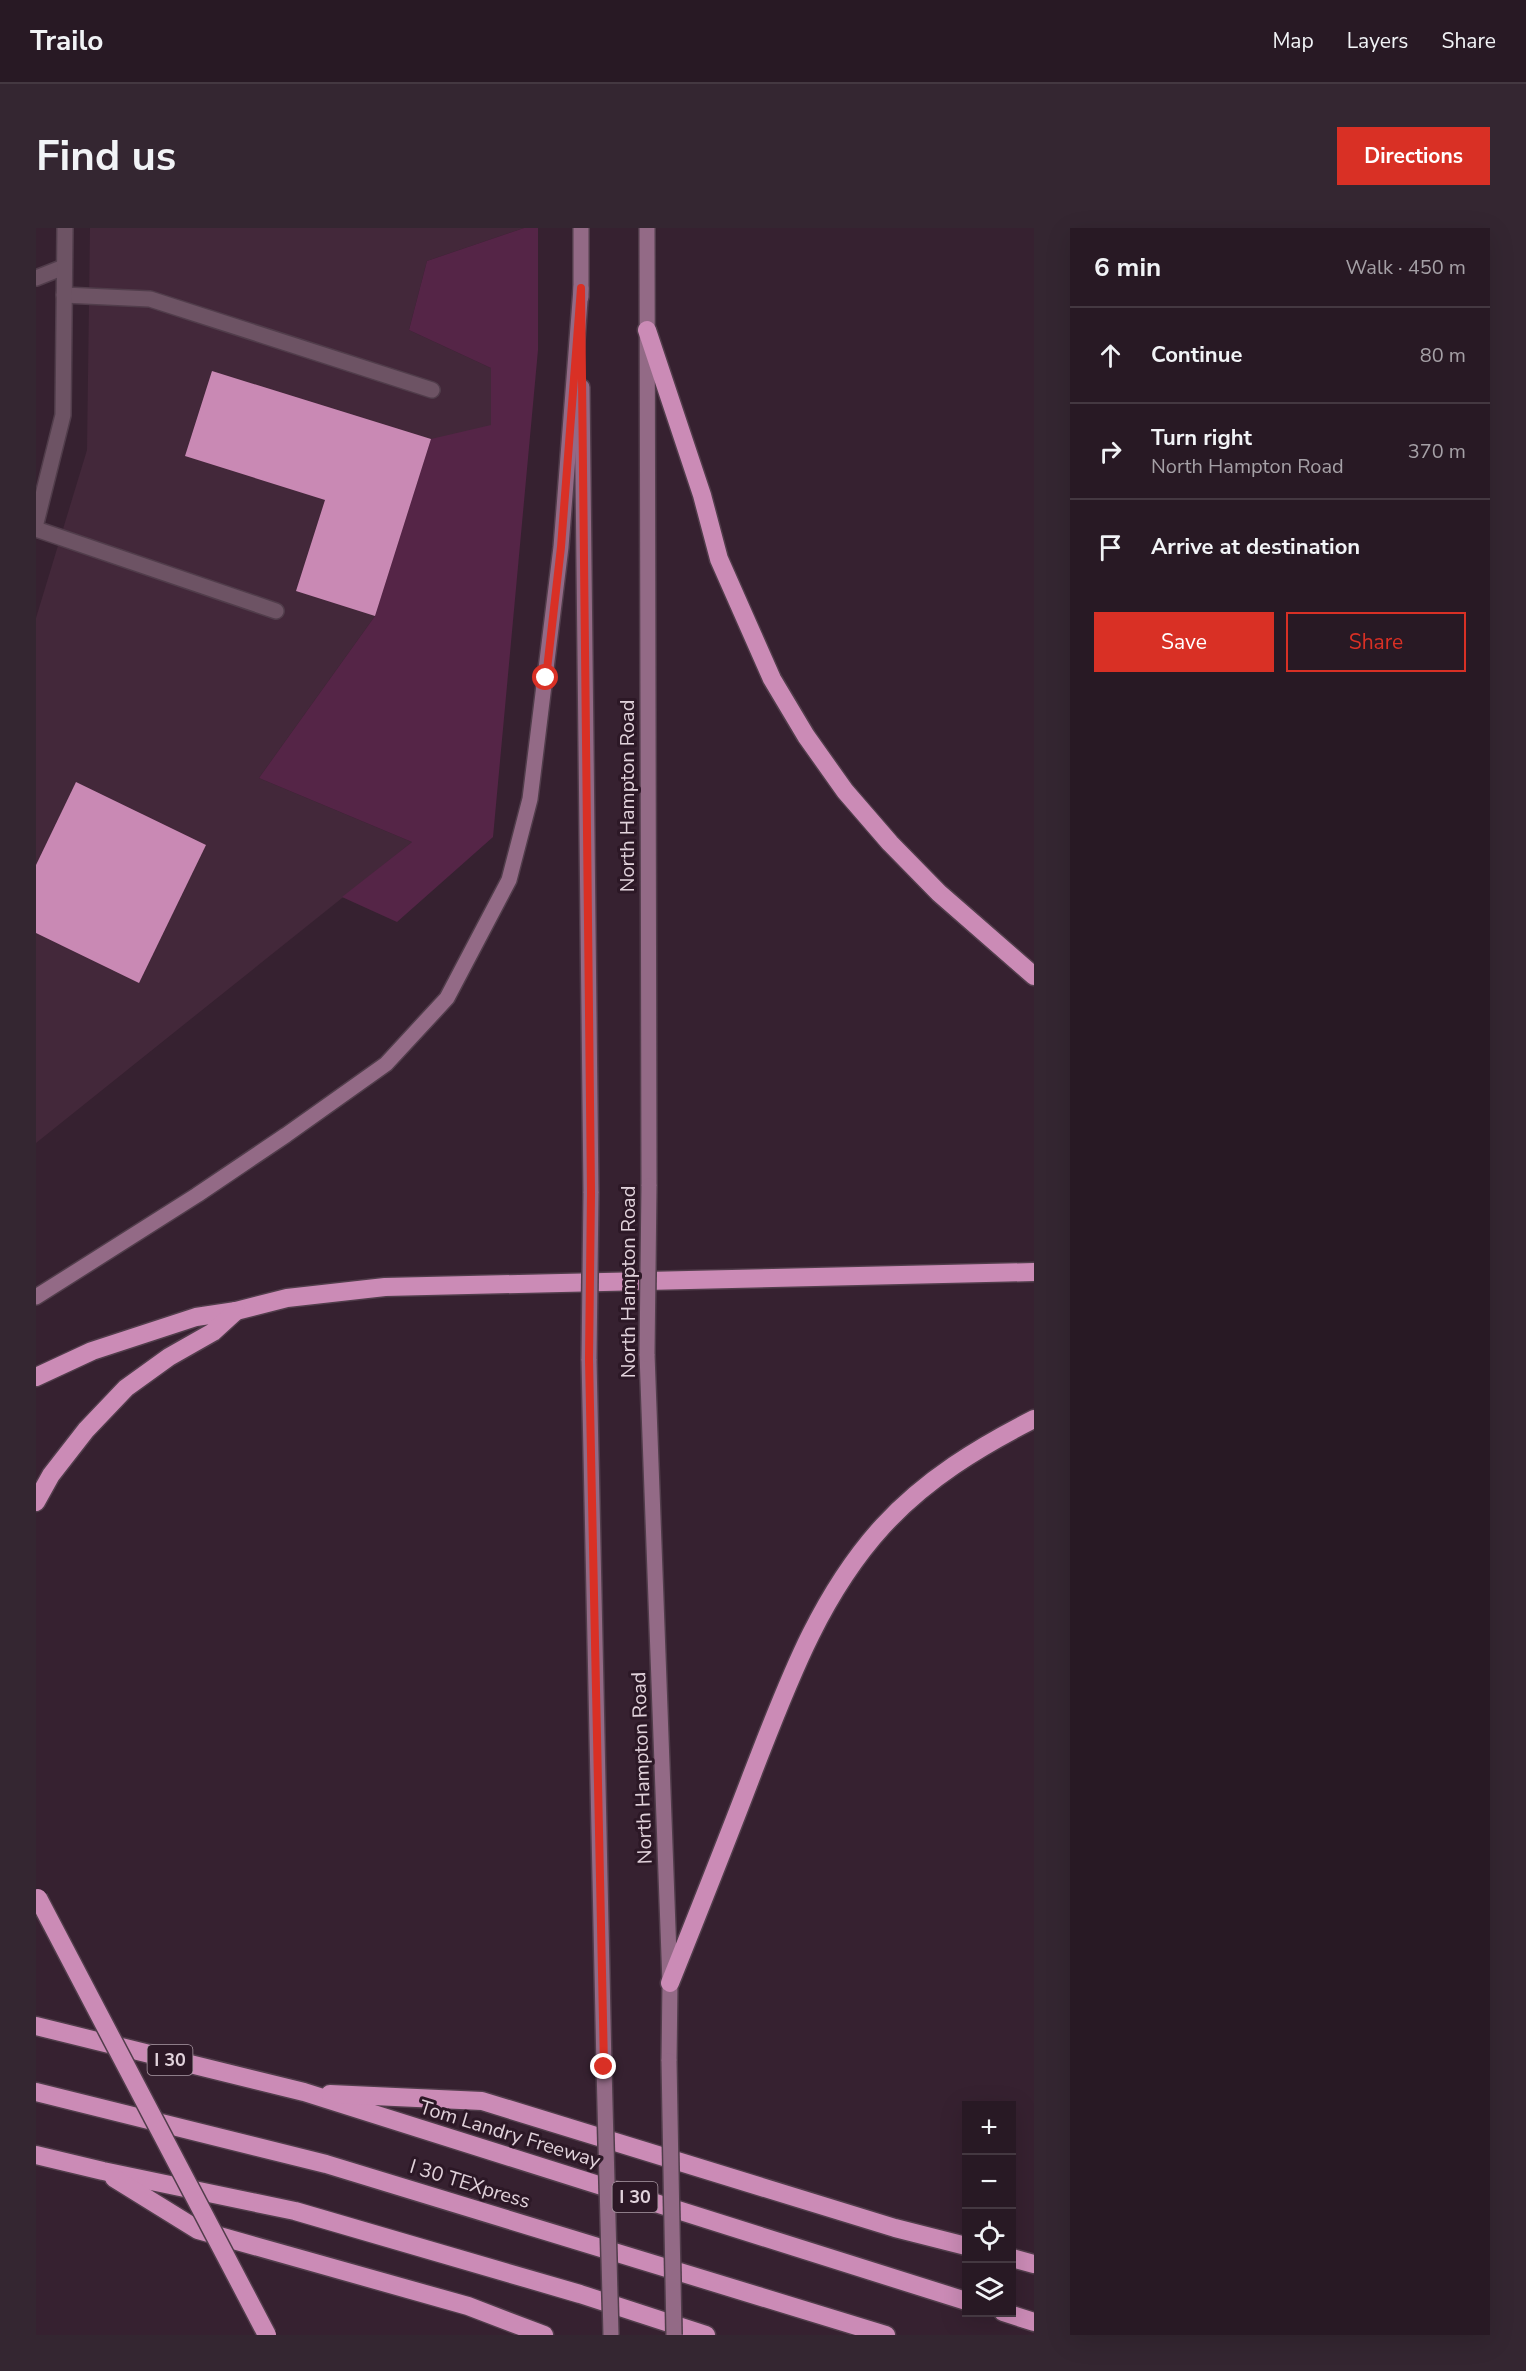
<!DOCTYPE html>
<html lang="en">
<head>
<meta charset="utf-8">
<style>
	:root { --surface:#281924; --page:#342631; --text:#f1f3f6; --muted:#a5a0a6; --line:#443841; --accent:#d93025 }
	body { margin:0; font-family:"Nunito Sans",sans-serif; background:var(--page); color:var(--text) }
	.controls { position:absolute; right:18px; bottom:18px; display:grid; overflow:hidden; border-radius:0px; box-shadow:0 6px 24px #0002 }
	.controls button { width:54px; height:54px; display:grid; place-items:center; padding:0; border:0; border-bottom:2px solid var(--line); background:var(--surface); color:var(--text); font:30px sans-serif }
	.stop { position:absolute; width:18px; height:18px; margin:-14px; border:4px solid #d93025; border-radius:50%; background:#fff }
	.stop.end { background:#d93025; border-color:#fff; box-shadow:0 2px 6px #0008 }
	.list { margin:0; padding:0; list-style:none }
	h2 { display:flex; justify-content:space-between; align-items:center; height:78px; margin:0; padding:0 24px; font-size:26px }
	h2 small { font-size:20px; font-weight:400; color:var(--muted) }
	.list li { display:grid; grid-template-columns:39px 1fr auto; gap:18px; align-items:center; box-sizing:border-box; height:96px; padding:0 24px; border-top:2px solid var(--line) }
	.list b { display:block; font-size:22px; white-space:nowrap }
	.list p { margin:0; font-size:20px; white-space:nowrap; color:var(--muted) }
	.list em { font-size:20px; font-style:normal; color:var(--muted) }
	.actions { display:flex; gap:12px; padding:18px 24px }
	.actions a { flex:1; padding:14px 0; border:2px solid var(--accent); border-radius:0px; text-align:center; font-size:21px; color:var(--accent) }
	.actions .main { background:var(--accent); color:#fff }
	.icon { flex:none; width:33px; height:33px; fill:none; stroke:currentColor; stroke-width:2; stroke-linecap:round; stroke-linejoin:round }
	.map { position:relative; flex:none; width:998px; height:2107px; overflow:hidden; border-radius:0px }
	header { display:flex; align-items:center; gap:36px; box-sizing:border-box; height:84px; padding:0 30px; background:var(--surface); border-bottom:2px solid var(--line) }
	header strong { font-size:28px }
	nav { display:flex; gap:33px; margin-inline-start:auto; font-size:21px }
	.intro { display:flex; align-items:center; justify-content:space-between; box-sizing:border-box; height:144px; padding:0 36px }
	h1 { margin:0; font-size:42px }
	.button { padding:15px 27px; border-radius:0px; background:var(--accent); color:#fff; font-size:21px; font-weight:700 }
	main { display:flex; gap:36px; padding:0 36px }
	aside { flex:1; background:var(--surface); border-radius:0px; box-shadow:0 6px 24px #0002 }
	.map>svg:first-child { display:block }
</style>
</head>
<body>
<header>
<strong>Trailo</strong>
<nav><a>Map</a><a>Layers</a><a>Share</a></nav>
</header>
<div class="intro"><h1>Find us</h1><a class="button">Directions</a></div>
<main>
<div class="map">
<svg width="998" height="2107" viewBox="0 0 998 2107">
	<rect width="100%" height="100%" fill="#362130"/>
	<!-- built -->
	<path fill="#43283a" d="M54,0H488L391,33L373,102L455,140V197L339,388L223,550L376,614L0,915V390L51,222Z"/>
	<!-- green -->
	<path fill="#552547" d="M488,0H502V122L457,609L361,694L306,669L376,614L223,550L339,388L395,211L455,197V140L373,102L391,33Z"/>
	<!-- building -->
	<g fill="#c989b4">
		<path d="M176,143L395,211L339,388L260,363L289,272L149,228Z"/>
		<path d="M40,554L170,617L103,755L0,705V637Z"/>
	</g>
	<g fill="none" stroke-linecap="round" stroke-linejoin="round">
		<!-- service casing -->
		<g stroke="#513d4b" stroke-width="18">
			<g id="service">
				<path d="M0,50L28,39"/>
				<path d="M28,67L114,71L396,162"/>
				<path d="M0,301L240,383"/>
			</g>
		</g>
		<!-- minor casing -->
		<g stroke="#513d4b" stroke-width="18">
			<path id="minor" d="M0,295L27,187L29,0"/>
		</g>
		<!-- secondary casing -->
		<g stroke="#513d4b" stroke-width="18">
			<g id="secondary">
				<path d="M545,0V69"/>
				<path d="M611,0L613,958"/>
				<path d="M546,159L555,965"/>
				<path d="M0,1069L161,967L250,907L350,836L411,770L473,652L494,571L525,319L545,60"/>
				<path d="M611,1126L634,1755L633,1833"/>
				<path d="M553,1131L568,1839"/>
			</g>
		</g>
		<!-- motorway casing -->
		<g stroke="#513d4b" stroke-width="21">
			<g id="motorway">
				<path d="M611,102L666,267L683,331L736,451L770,508L809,563L854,615L903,665L998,748"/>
				<path d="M0,1149L56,1123L160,1089L200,1083L251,1070L349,1059L998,1044"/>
				<path d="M0,1274L15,1247L50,1202L90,1160L133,1129L177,1104L200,1083"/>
				<path d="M634,1755C662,1685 690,1615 717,1544C751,1457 783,1368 847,1298C890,1251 943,1219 998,1191"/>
				<path d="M0,1798L268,1864L930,2073"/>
				<path d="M0,1864L290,1936L850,2107"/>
				<path d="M294,1866L446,1873L859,2000L930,2018"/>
				<path d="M0,1927L67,1943L259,1983L544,2066L670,2107"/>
				<path d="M78,1950L162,2002L432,2078L508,2107"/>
				<path d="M976,2030L998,2036"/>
				<path d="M967,2084L998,2094"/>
			</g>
		</g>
		<!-- service -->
		<use href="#service" stroke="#6d5364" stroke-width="15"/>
		<!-- minor -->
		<use href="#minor" stroke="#6d5364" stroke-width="15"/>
		<!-- secondary -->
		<use href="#secondary" stroke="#936a86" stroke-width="15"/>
		<!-- motorway -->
		<use href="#motorway" stroke="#cb8bb6" stroke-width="18"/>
		<!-- secondary-bridge casing -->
		<g stroke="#513d4b" stroke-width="18" stroke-linecap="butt">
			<g id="secondary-bridge">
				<path d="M611,1126L613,958"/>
				<path d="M553,1131L555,965"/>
				<path d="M633,1833L638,2107"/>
				<path d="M568,1839L575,2107"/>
			</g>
		</g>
		<!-- motorway-bridge casing -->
		<g stroke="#513d4b" stroke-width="21" stroke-linecap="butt">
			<path id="motorway-bridge" d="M2,1670L231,2107"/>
		</g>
		<!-- secondary-bridge -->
		<use href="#secondary-bridge" stroke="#936a86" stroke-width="15"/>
		<!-- motorway-bridge -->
		<use href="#motorway-bridge" stroke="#cb8bb6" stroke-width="18"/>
	</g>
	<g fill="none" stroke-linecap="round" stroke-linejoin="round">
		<!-- route -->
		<path stroke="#d93025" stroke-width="8" d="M510,450L525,319L545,60L555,965L553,1131L568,1839"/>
	</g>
	<g text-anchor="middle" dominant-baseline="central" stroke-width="6" stroke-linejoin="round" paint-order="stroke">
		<!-- shield labels -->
		<g fill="#2c1826" stroke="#ab9aa5" stroke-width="1.5">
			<rect x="111.5" y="1817" width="45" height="30" rx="4.5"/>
			<rect x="576.5" y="1954" width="45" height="30" rx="4.5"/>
		</g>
		<g font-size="18" font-weight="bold" fill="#e1d2db">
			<text x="134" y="1832">I 30</text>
			<text x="599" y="1969">I 30</text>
		</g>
		<!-- street labels -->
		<g font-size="20" fill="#e1d2db" stroke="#2c1826">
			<text transform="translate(591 568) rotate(-90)">North Hampton Road</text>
			<text transform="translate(592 1054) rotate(-90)">North Hampton Road</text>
			<text transform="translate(606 1540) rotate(-92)">North Hampton Road</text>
			<text transform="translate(474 1906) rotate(17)">Tom Landry Freeway</text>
			<text transform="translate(434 1956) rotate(17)">I 30 TEXpress</text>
		</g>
	</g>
</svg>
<div class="controls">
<button>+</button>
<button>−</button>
<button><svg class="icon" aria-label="locate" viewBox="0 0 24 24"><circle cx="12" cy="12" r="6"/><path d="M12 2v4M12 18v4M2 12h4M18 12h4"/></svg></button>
<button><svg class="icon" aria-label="layers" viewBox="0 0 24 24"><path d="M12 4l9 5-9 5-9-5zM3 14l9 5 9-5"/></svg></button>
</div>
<div class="stop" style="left:510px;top:450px"></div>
<div class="stop end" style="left:568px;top:1839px"></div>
</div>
<aside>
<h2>6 min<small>Walk · 450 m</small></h2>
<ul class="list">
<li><svg class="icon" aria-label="ahead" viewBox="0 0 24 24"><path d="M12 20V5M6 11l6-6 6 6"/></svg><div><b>Continue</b></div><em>80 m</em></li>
<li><svg class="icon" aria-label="right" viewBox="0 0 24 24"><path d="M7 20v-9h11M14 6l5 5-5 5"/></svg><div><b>Turn right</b><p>North Hampton Road</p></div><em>370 m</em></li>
<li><svg class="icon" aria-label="arrive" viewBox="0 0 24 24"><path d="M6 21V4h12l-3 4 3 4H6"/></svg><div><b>Arrive at destination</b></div></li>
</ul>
<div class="actions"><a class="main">Save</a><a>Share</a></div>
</aside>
</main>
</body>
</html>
